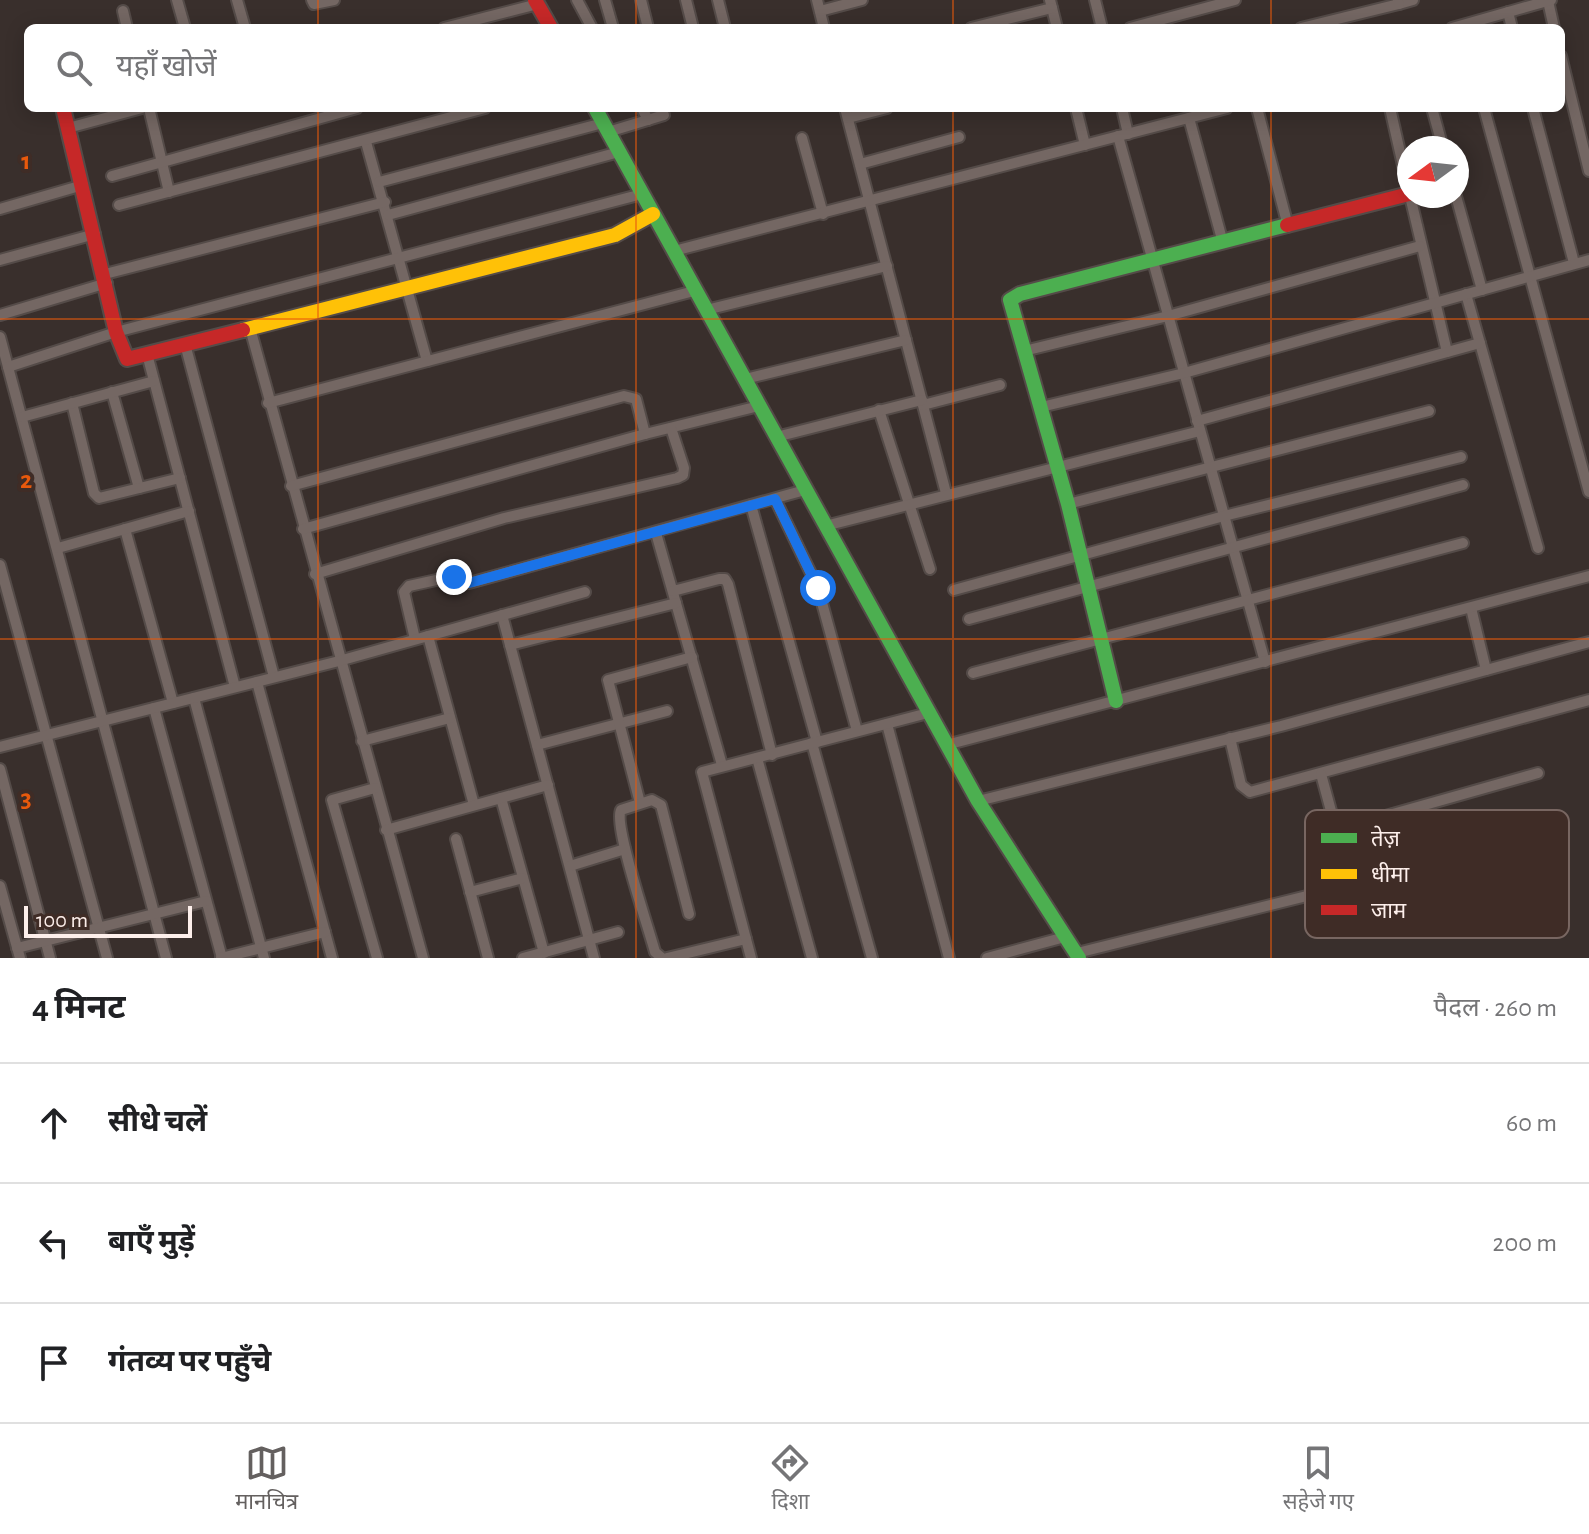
<!DOCTYPE html>
<html lang="hi">
<head>
<meta charset="utf-8">
<style>
	:root { --surface:#fff; --page:#f6f6f6; --text:#202124; --muted:#757577; --line:#e0e0e0; --accent:#64605f }
	body { margin:0; font-family:"Alegreya Sans","Noto Sans Devanagari",sans-serif; background:var(--page); color:var(--text) }
	.compass { position:absolute; left:1397px; top:136px; width:72px; height:72px; border-radius:50%; background:var(--surface); box-shadow:0 4px 20px #0003; rotate:255deg }
	.scale { position:absolute; left:24px; bottom:20px; width:168px; box-sizing:border-box; padding-left:8px; border:4px solid #fdefeb; border-top:0; font-size:22px; line-height:28px; white-space:nowrap; color:#fdefeb; -webkit-text-stroke:6px #3f2c26; paint-order:stroke }
	.stop { position:absolute; width:24px; height:24px; margin:-18px; border:6px solid #1a73e8; border-radius:50%; background:#fff }
	.stop.end { background:#1a73e8; border-color:#fff; box-shadow:0 2px 8px #0008 }
	.list { margin:0; padding:0; list-style:none }
	h2 { display:flex; justify-content:space-between; align-items:center; height:104px; margin:0; padding:0 32px; font-size:34px }
	h2 small { font-size:26px; font-weight:400; color:var(--muted) }
	.list li { display:grid; grid-template-columns:52px 1fr auto; gap:24px; align-items:center; box-sizing:border-box; height:120px; padding:0 32px; border-top:2px solid var(--line) }
	.list b { display:block; font-size:30px; white-space:nowrap }
	.list em { font-size:26px; font-style:normal; color:var(--muted) }
	.icon { flex:none; width:44px; height:44px; fill:none; stroke:currentColor; stroke-width:2; stroke-linecap:round; stroke-linejoin:round }
	.map { position:relative; flex:none; width:1589px; height:958px; overflow:hidden }
	.search { position:absolute; background:var(--surface); box-shadow:0 4px 20px #0003; left:24px; right:24px; top:24px; height:88px; display:flex; align-items:center; gap:20px; box-sizing:border-box; padding:0 28px; border-radius:12px; color:var(--muted); font-size:30px }
	.sheet { height:464px; background:var(--surface) }
	nav { display:flex; justify-content:space-around; align-items:center; box-sizing:border-box; height:112px; border-top:2px solid var(--line); background:var(--surface); font-size:22px; color:var(--muted) }
	nav a { display:grid; justify-items:center; gap:4px }
	nav .on { color:var(--accent) }
	.map>svg:first-child { display:block }
</style>
</head>
<body>
<div class="map">
<svg width="1589" height="958" viewBox="0 0 1589 958">
	<rect width="100%" height="100%" fill="#392f2c"/>
	<g fill="none" stroke-linecap="round" stroke-linejoin="round">
		<!-- street casing -->
		<g stroke="#544b48" stroke-width="14">
			<g id="street">
				<path d="M177,0L185,28"/>
				<path d="M237,0L245,28"/>
				<path d="M312,0L314,4L334,0"/>
				<path d="M577,0L592,28"/>
				<path d="M605,0L613,28"/>
				<path d="M641,0L648,28"/>
				<path d="M686,0L693,28"/>
				<path d="M718,0L725,28"/>
				<path d="M817,0L824,28"/>
				<path d="M1050,0L1057,28"/>
				<path d="M1095,0L1102,28"/>
				<path d="M1398,0L1399,4L1413,0"/>
				<path d="M1548,1L1554,28"/>
				<path d="M123,11L127,28"/>
				<path d="M820,11L862,0"/>
				<path d="M1508,12L1512,28"/>
				<path d="M444,28L538,4"/>
				<path d="M971,28L1052,8"/>
				<path d="M1130,28L1235,0"/>
				<path d="M1301,28L1399,4"/>
				<path d="M1452,28L1551,0"/>
				<path d="M1561,56L1589,171"/>
				<path d="M149,108L169,192"/>
				<path d="M642,108L648,120"/>
				<path d="M845,108L946,493"/>
				<path d="M1076,108L1085,145"/>
				<path d="M1122,108L1128,134"/>
				<path d="M1257,108L1288,226"/>
				<path d="M1390,108L1409,192"/>
				<path d="M1432,108L1443,148"/>
				<path d="M1484,108L1589,492"/>
				<path d="M1533,108L1574,263"/>
				<path d="M848,118L887,108"/>
				<path d="M1189,118L1223,243"/>
				<path d="M68,128L142,108"/>
				<path d="M608,132L664,115"/>
				<path d="M1118,136L1265,662"/>
				<path d="M802,138L823,214"/>
				<path d="M366,142L427,361"/>
				<path d="M860,164L959,137"/>
				<path d="M112,176L357,108"/>
				<path d="M379,182L603,123"/>
				<path d="M1410,196L1447,352"/>
				<path d="M1456,196L1482,290"/>
				<path d="M119,205L485,108"/>
				<path d="M0,209L83,185"/>
				<path d="M388,215L619,152"/>
				<path d="M674,251L1227,108"/>
				<path d="M0,260L95,234"/>
				<path d="M105,274L385,202"/>
				<path d="M1466,294L1538,548"/>
				<path d="M706,310L887,266"/>
				<path d="M0,315L107,283"/>
				<path d="M250,328L423,958"/>
				<path d="M0,337L166,958"/>
				<path d="M185,344L274,677"/>
				<path d="M1024,351L1168,316L1420,246"/>
				<path d="M147,354L235,687"/>
				<path d="M8,367L116,332L642,194"/>
				<path d="M745,379L906,340"/>
				<path d="M112,392L139,488"/>
				<path d="M72,403L94,493L99,498L180,478"/>
				<path d="M268,403L694,291"/>
				<path d="M923,405L1000,385"/>
				<path d="M1041,407L1184,373L1589,260"/>
				<path d="M879,410L930,569"/>
				<path d="M22,417L154,381"/>
				<path d="M1197,421L1480,343"/>
				<path d="M776,437L922,400"/>
				<path d="M291,486L624,396L636,399L645,434"/>
				<path d="M775,499L818,588L857,731"/>
				<path d="M1068,504L1429,411"/>
				<path d="M751,505L817,742"/>
				<path d="M825,526L1200,431"/>
				<path d="M125,529L173,703"/>
				<path d="M303,529L645,434L759,406"/>
				<path d="M656,533L722,765"/>
				<path d="M58,548L189,511"/>
				<path d="M0,565L107,958"/>
				<path d="M315,574L504,518L677,478L683,475L684,468L671,428"/>
				<path d="M954,590L1224,516L1461,457"/>
				<path d="M673,591L719,579H725L728,584L772,755"/>
				<path d="M1471,608L1486,670"/>
				<path d="M502,615L594,958"/>
				<path d="M969,619L1463,485"/>
				<path d="M428,636L474,805"/>
				<path d="M415,639L404,592L409,586L450,577L469,583L805,490"/>
				<path d="M510,645L676,603"/>
				<path d="M973,673L1463,543"/>
				<path d="M257,682L332,958"/>
				<path d="M194,698L264,958"/>
				<path d="M154,708L222,958"/>
				<path d="M887,724L949,958"/>
				<path d="M1230,738L1241,785L1250,792L1589,700"/>
				<path d="M362,741L450,718"/>
				<path d="M812,743L872,958"/>
				<path d="M537,745L667,711"/>
				<path d="M946,745L1589,576"/>
				<path d="M0,747L339,661L585,592"/>
				<path d="M757,758L812,958"/>
				<path d="M0,769L50,958"/>
				<path d="M375,788L332,800L377,958"/>
				<path d="M501,798L544,953"/>
				<path d="M978,801L1281,726L1589,642"/>
				<path d="M640,803L608,680L692,657"/>
				<path d="M386,830L548,785"/>
				<path d="M1336,830L1538,773"/>
				<path d="M456,839L488,958"/>
				<path d="M570,866L625,849"/>
				<path d="M0,886L20,958"/>
				<path d="M470,892L523,878"/>
				<path d="M17,948L206,901"/>
				<path d="M1077,953L1339,888L1348,877L1347,870L1321,774"/>
				<path d="M221,958L325,932"/>
				<path d="M523,958L618,932"/>
				<path d="M662,958L655,952C649,929 613,825 621,810L652,800L661,805L689,914"/>
				<path d="M667,958L746,939"/>
				<path d="M751,958L702,772L928,713"/>
				<path d="M987,958L1065,937"/>
			</g>
		</g>
		<!-- fast casing -->
		<g stroke="#544b48" stroke-width="18">
			<g id="fast">
				<path d="M595,108L978,801L1079,958"/>
				<path d="M1116,701L1068,504L1010,300L1020,294L1287,225"/>
			</g>
		</g>
		<!-- slow casing -->
		<g stroke="#544b48" stroke-width="18">
			<path id="slow" d="M243,330L615,235L653,214"/>
		</g>
		<!-- jam casing -->
		<g stroke="#544b48" stroke-width="18">
			<g id="jam">
				<path d="M535,0L551,28"/>
				<path d="M64,112L116,332L127,359L243,330"/>
				<path d="M1287,225L1409,194"/>
			</g>
		</g>
		<!-- street -->
		<use href="#street" stroke="#746763" stroke-width="10"/>
		<!-- fast -->
		<use href="#fast" stroke="#4caf50" stroke-width="14"/>
		<!-- slow -->
		<use href="#slow" stroke="#ffc107" stroke-width="14"/>
		<!-- jam -->
		<use href="#jam" stroke="#c62828" stroke-width="14"/>
	</g>
	<g fill="none" stroke-linecap="round" stroke-linejoin="round">
		<!-- route -->
		<path stroke="#1a73e8" stroke-width="10" d="M454,577L469,583L775,499L818,588"/>
	</g>
	<!-- grid -->
	<path fill="none" stroke="#e8590c" stroke-width="2" stroke-opacity="0.55" d="M318,0V28M636,0V28M953,0V28M1271,0V28M318,108V958M636,108V958M953,108V958M1271,108V958M0,319H1589M0,639H1589"/>
	<!-- legend -->
	<rect x="1305" y="810" width="264" height="128" rx="12" fill="#3f2c26" stroke="#786661" stroke-width="2"/>
	<rect x="1321" y="833" width="36" height="10" fill="#4caf50"/>
	<rect x="1321" y="869" width="36" height="10" fill="#ffc107"/>
	<rect x="1321" y="905" width="36" height="10" fill="#c62828"/>
	<g font-size="22" fill="#fdefeb">
		<text x="1371" y="846">तेज़</text>
		<text x="1371" y="882">धीमा</text>
		<text x="1371" y="918">जाम</text>
	</g>
	<g font-size="26" text-anchor="middle" font-weight="bold" fill="#e8590c" stroke="#3f2c26" stroke-width="8" stroke-linejoin="round" paint-order="stroke">
		<text x="26" y="169">1</text>
		<text x="26" y="488">2</text>
		<text x="26" y="807">3</text>
	</g>
</svg>
<svg class="compass" viewBox="-18 -18 36 36"><path d="M0-13l5 13h-10z" fill="#e53935"/><path d="M0 13l5-13h-10z" fill="#757577"/></svg>
<div class="scale">100 m</div>
<div class="stop" style="left:818px;top:588px"></div>
<div class="stop end" style="left:454px;top:577px"></div>
<div class="search"><svg class="icon" aria-label="search" viewBox="0 0 24 24"><circle cx="10" cy="10" r="6"/><path d="M15 15l6 6"/></svg>यहाँ खोजें</div>
</div>
<section class="sheet">
<h2>4 मिनट<small>पैदल · 260 m</small></h2>
<ul class="list">
<li><svg class="icon" aria-label="ahead" viewBox="0 0 24 24"><path d="M12 20V5M6 11l6-6 6 6"/></svg><div><b>सीधे चलें</b></div><em>60 m</em></li>
<li><svg class="icon" aria-label="left" viewBox="0 0 24 24"><path d="M17 20v-9H6M10 6l-5 5 5 5"/></svg><div><b>बाएँ मुड़ें</b></div><em>200 m</em></li>
<li><svg class="icon" aria-label="arrive" viewBox="0 0 24 24"><path d="M6 21V4h12l-3 4 3 4H6"/></svg><div><b>गंतव्य पर पहुँचे</b></div></li>
</ul>
</section>
<nav>
<a class="on"><svg class="icon" aria-label="map" viewBox="0 0 24 24"><path d="M3 6l6-2 6 2 6-2v14l-6 2-6-2-6 2zM9 4v14M15 6v14"/></svg>मानचित्र</a>
<a><svg class="icon" aria-label="directions" viewBox="0 0 24 24"><path d="M12 3l9 9-9 9-9-9zM9 14v-3h6M13 9l2 2-2 2"/></svg>दिशा</a>
<a><svg class="icon" aria-label="saved" viewBox="0 0 24 24"><path d="M7 4h10v16l-5-4-5 4z"/></svg>सहेजे गए</a>
</nav>
</body>
</html>
